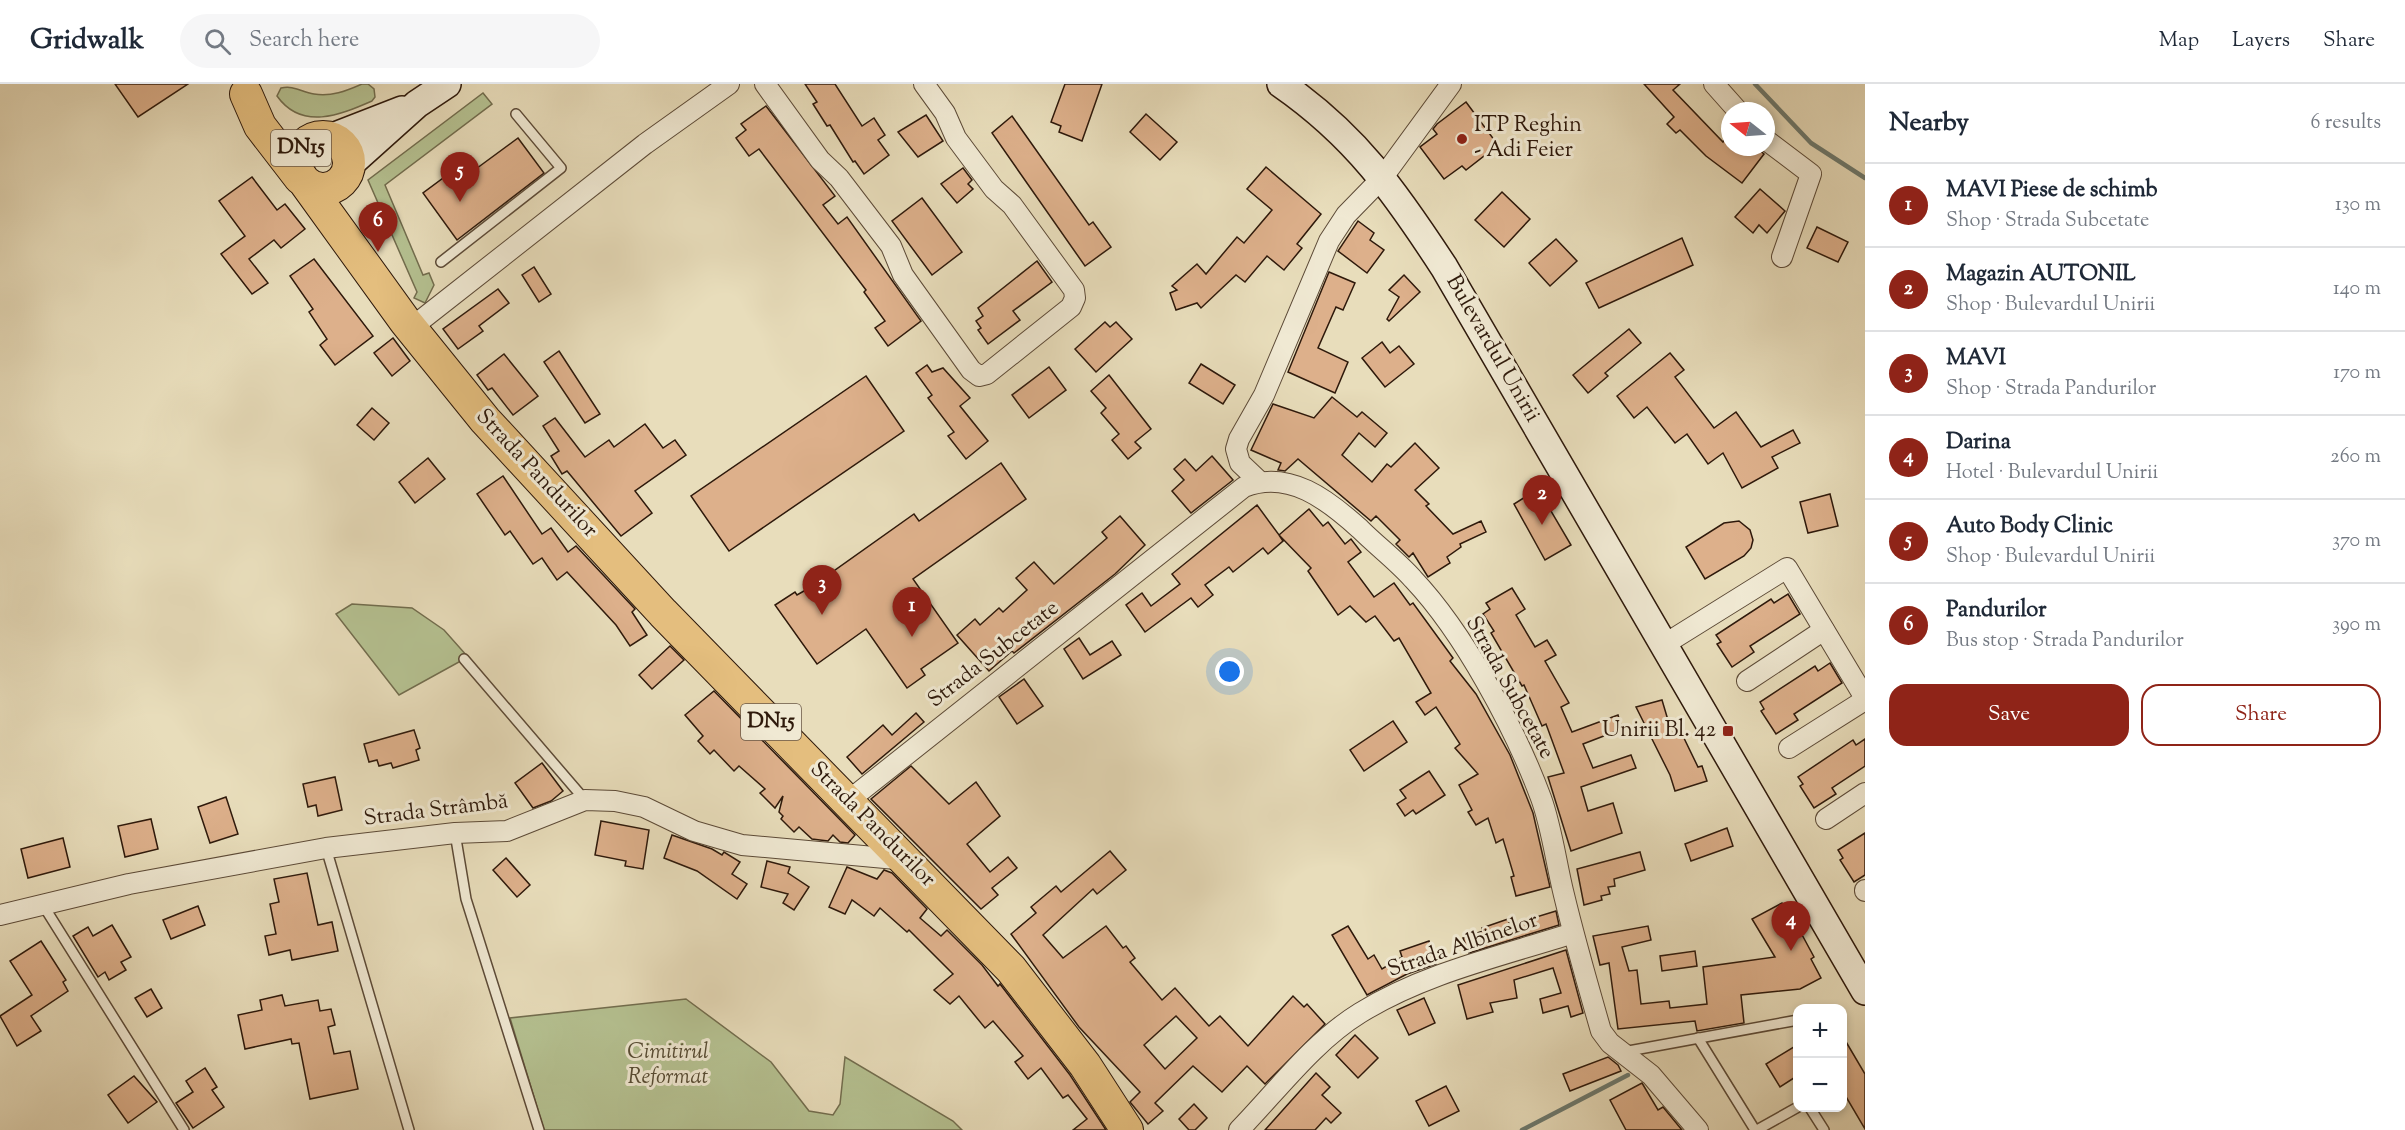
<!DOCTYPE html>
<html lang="en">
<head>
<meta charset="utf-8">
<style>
	:root { --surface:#fff; --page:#f6f6f7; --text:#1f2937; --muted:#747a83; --line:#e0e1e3; --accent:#8f2418 }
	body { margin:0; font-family:"Sorts Mill Goudy",serif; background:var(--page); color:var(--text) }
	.controls { position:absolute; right:18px; bottom:18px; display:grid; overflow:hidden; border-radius:12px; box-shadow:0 3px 9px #0003 }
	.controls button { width:54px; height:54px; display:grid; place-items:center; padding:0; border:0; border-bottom:2px solid var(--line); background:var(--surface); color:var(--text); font:30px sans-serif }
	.compass { position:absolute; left:1721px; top:18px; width:54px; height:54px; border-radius:50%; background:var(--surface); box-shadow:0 3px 9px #0003; rotate:287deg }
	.you { position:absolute; left:1230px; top:588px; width:21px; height:21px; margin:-15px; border:4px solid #fff; border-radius:50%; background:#1a73e8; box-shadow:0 0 0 9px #1a73e833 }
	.badge { display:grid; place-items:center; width:39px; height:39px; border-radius:50%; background:var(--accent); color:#fff; font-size:20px; font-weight:700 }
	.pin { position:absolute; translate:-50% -50px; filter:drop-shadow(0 2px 3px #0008) }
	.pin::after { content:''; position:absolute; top:32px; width:21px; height:18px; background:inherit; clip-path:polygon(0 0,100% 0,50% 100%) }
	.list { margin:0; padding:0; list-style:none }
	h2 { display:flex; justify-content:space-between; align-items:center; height:78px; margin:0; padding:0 24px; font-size:26px }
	h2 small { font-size:20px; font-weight:400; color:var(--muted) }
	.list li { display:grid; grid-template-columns:39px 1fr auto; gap:18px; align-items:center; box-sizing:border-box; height:84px; padding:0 24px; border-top:2px solid var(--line) }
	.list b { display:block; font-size:22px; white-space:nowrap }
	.list p { margin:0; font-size:20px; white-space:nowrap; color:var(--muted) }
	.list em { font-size:20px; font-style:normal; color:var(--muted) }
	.actions { display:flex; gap:12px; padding:18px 24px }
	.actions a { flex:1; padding:14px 0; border:2px solid var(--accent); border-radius:18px; text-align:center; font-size:21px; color:var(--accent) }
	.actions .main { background:var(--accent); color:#fff }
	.icon { flex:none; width:33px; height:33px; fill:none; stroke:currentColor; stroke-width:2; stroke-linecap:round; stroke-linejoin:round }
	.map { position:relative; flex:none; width:1865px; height:1046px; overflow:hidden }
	header { display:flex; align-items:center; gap:36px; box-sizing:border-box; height:84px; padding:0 30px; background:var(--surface); border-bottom:2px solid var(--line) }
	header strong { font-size:28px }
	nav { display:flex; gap:33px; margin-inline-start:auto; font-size:21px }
	.search { width:420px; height:54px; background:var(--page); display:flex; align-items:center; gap:15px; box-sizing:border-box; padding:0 21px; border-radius:33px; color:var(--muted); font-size:22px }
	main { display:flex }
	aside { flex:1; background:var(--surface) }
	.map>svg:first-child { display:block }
</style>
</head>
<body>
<header>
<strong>Gridwalk</strong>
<div class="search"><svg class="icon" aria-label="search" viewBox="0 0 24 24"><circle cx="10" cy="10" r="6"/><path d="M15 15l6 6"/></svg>Search here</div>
<nav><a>Map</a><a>Layers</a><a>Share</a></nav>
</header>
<main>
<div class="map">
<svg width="1865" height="1046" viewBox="0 0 1865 1046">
	<rect width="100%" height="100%" fill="#e8ddbb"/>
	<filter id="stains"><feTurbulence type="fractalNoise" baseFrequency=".00333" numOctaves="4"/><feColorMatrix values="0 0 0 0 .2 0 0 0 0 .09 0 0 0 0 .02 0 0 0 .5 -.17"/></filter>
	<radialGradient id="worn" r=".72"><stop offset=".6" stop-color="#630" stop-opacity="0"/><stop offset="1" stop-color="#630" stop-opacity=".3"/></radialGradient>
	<!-- green -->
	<g fill="#b5c191" stroke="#726d4e" stroke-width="1.5">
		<path d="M362,0H368L374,5L375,13L372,17C340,31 302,47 277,12L281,4C294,1 301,8 314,10C331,13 346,7 362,0Z"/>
		<path d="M483,9L492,20L385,101L423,191L429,189L434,201L425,219L414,214L417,208L368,96Z"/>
		<path d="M352,520L412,524L444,546L468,573L399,611L336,530Z"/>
		<path d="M686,915L771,978L809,1027L833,1031L840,1020L845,973L953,1037L962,1046H544L510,934Z"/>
	</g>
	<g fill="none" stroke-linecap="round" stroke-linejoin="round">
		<!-- stream -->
		<g stroke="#6d7a6f" stroke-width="4.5">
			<path d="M1755,0L1811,59L1865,94"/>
			<path d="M1522,1046L1628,991"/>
		</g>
	</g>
	<!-- building -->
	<g fill="#ddb08b" stroke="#2e190b" stroke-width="1.5" fill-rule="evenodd">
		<path d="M115,0H188L138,33Z"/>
		<path d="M805,0H835L862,42L874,34L885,51L878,56L889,71L864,90L855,77L853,78L830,41L827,42L813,20L817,18Z"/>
		<path d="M1065,0H1102L1082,57L1059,48L1061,42L1051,38Z"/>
		<path d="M1644,0H1680L1673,6L1723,58L1730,48V63H1756L1764,70L1742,99L1706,72L1680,46L1676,49L1667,40L1674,33Z"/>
		<path d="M1466,18L1498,61L1466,86L1462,82L1444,95L1420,63L1437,50L1433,45L1437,40Z"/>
		<path d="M766,22L835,112L823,121L838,140L847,133L921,237L888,262L875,244L885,237L864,208L866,206L759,65L749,72L736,54L746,46L741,40Z"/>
		<path d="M1146,30L1177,58L1160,76L1130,48Z"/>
		<path d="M926,31L943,57L918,73L898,48Z"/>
		<path d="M1012,32L1089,141L1093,138L1111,163L1085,182L992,49Z"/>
		<path d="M518,54L544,89L457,156L423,109L462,80L469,90Z"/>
		<path d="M1266,83L1321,130L1297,160L1302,164L1284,186L1267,172L1245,198L1236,191L1201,224L1197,219L1176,226L1170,209L1177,206L1172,202L1197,180L1206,190L1237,153L1244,159L1272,126L1247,105Z"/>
		<path d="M963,84L972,96L968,100L973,105L957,119L941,100Z"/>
		<path d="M252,93L277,126L285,120L305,145L281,164L274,156L249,175L268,199L252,210L221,170L245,152L219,117Z"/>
		<path d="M1760,105L1785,127L1767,149L1759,141L1753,149L1735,133Z"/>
		<path d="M1502,108L1530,135L1504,163L1475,136Z"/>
		<path d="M922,114L962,168L932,191L892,137Z"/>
		<path d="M1358,137L1374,149L1370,156L1384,166L1367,189L1338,167Z"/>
		<path d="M1817,143L1848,158L1838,178L1807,164Z"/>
		<path d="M1682,154L1693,181L1599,224L1586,199Z"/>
		<path d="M1556,155L1577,177L1550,202L1529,179Z"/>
		<path d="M314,175L373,252L335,281L320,261L327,255L309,228L313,225L290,192Z"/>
		<path d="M1037,177L1052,198L1013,227L1020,236L988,260L978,246L981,244L976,237L983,232L978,224Z"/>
		<path d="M534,183L551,210L539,218L522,191Z"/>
		<path d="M1329,188L1355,199L1343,226L1336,223L1318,264L1348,278L1335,309L1288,288Z"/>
		<path d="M1404,191L1420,208L1389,237L1387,235L1399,213L1389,206Z"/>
		<path d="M498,205L509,219L479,242L483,247L458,265L443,245Z"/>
		<path d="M1105,238L1110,243L1116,238L1132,255L1096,288L1075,265Z"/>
		<path d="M1629,245L1641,259L1605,289L1608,292L1588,309L1573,291Z"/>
		<path d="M393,254L410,277L392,292L374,269Z"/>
		<path d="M1382,258L1390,269L1399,262L1414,280L1385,303L1362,274Z"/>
		<path d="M559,267L600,330L585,339L544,278Z"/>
		<path d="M1670,269L1684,286L1675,293L1714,344L1736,328L1761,363L1793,346L1800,359L1772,373L1778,384L1742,404L1723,369L1708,380L1687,350L1675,359L1647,323L1634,334L1617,312Z"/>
		<path d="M504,270L538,312L513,331L492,304L488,306L477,291Z"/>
		<path d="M1201,280L1235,301L1223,320L1189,299Z"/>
		<path d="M927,281L932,288L943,284L970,314L960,322L988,357L966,375L948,352L954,348L928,314L932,311L916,289Z"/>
		<path d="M1049,283L1066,306L1029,334L1012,311Z"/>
		<path d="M1109,291L1151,345L1135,358L1141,364L1128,375L1112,356L1119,350L1101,329L1106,324L1091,307Z"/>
		<path d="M866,292L904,347L729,467L691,412Z"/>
		<path d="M1332,313L1357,333L1362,328L1387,349L1375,363L1359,349L1342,371L1372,398L1387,380L1391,383L1415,359L1439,384L1415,406L1429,420L1426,422L1453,450L1481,437L1486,448L1460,460L1461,463L1447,473L1450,479L1428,493L1413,469L1409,473L1396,460L1400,456L1376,432L1371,437L1298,375L1285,387L1278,386L1281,379L1251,366L1273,320L1314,334Z"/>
		<path d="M372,324L389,339L374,356L357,341Z"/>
		<path d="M555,334L585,373L609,356L614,363L645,340L663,364L675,356L686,371L635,407L652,429L621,452L567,387L562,390L551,372L559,367L543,342Z"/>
		<path d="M1212,372L1233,396L1191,429L1172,407L1184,396L1174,385L1185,375L1196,387Z"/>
		<path d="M428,374L445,395L415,419L399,398Z"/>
		<path d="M1001,379L1026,415L913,495L958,559L921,585L925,591L907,604L866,545L817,580L775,521L795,508L797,511L811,503L914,430L919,437Z"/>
		<path d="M503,392L542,450L551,444L568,468L576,462L635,525L632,528L647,551L630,562L616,541L567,488L557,496L542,474L533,480L510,447L505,451L477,410Z"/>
		<path d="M1538,405L1571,461L1545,476L1514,420Z"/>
		<path d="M1830,410L1838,442L1808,449L1800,418Z"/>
		<path d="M1257,421L1279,451L1309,425L1323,442L1328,438L1345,460L1351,455L1361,468L1348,478L1374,513L1394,499L1410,521L1413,519L1453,574L1450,577L1476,610L1510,671L1533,729L1550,803L1516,812L1511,793L1514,792L1503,755L1496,759L1488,734L1476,741L1468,728L1472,726L1459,701L1478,690L1455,664L1460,660L1436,623L1425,631L1416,618L1431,609L1399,554L1394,557L1375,532L1366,538L1350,522L1338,531L1308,487L1311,484L1279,451L1283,457L1268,470L1263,464L1233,488L1229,483L1205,501L1213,511L1198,523L1191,514L1145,548L1126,521L1142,509L1151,522L1180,500L1172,490Z"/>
		<path d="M1120,432L1145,461L1115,490L1014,569L1012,567L989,587L957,551L975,535L980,541L999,524L1003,528L1027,506L1016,494L1034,478L1054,500L1107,454L1102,448Z"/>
		<path d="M1739,437L1750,446L1753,456L1751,464L1744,472L1705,495L1686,463L1724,439Z"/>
		<path d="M1512,504L1525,525L1516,531L1535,563L1547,556L1556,571L1545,577L1569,619L1561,623L1572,648L1618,631L1622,645L1583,660L1593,684L1631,671L1636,684L1581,703L1588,727L1613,719L1622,749L1571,767L1548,693L1564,689L1546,640L1542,642L1524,601L1522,602L1491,549L1494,547L1483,530L1490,525L1486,519Z"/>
		<path d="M1788,510L1800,530L1750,562L1754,568L1732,583L1717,560L1721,558L1716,551L1771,515L1774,519Z"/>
		<path d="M1079,554L1090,571L1112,557L1121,571L1083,595L1064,565Z"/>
		<path d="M670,562L684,576L652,605L639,591Z"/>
		<path d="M1830,579L1842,599L1794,630L1798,636L1776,650L1761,627L1764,625L1760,618L1815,582L1818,587Z"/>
		<path d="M1024,595L1043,622L1017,640L999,613Z"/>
		<path d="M714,607L855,751L848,759L840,758L833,751L828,757L812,755L799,743L794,748L781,735L783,732L779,728L783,712L775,724L760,709L765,705L739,682L734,687L714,666L710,670L698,657L703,652L685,631Z"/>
		<path d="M1662,616L1673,653L1681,648L1698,683L1702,682L1707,697L1675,707L1670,691L1636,623Z"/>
		<path d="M916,629L924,638L862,690L847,673L883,641L892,651Z"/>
		<path d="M1393,637L1407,658L1364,687L1350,666Z"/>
		<path d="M414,646L420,664L416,666L419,676L393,684L391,679L379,682L377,676L369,678L364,660Z"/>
		<path d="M1865,655V682L1832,704L1836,710L1814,724L1800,702L1803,700L1798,693L1853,656L1856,661Z"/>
		<path d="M542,679L563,707L551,717L533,724L515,699Z"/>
		<path d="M911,682L949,720L976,698L1000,732L967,760L990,788L1008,773L1017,784L992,804L998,811L981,825L871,715Z"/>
		<path d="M1429,687L1445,711L1416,730L1413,726L1405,732L1397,720L1406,714L1400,706Z"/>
		<path d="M335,693L342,726L318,732L316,721L308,723L303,700Z"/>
		<path d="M226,713L238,750L210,759L198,723Z"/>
		<path d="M151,735L158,765L125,773L118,742Z"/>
		<path d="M601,737L649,746L643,785L625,782L626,777L595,771Z"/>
		<path d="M1727,744L1733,762L1691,777L1685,760Z"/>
		<path d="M1865,749V791L1854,798L1840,776L1843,774L1838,766Z"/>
		<path d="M672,751L712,765L722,771L724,768L740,778L732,790L747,800L737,815L697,787L664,774Z"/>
		<path d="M63,754L70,783L28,794L21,765Z"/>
		<path d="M1110,767L1126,786L1097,810L1093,805L1043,851L1063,874L1106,842L1123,864L1126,862L1135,874L1130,878L1162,916L1175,904L1209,942L1220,932L1248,962L1293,912L1304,923L1307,920L1325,940L1265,1000L1247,982L1222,1008L1193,982L1155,1019L1163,1027L1148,1040L1130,1018L1140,1008L1079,943L1011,850L1036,829L1031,823L1056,802L1061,808ZM1176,932L1197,954L1165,985L1144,961Z"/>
		<path d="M1640,768L1645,786L1614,795L1615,802L1608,803L1610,810L1601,812L1602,816L1584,821L1577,785Z"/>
		<path d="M506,774L530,801L517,813L493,786Z"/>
		<path d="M767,777L790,783L788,789L809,803L794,826L783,819L788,810L761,803Z"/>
		<path d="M847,783L877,795L884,786L892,789L927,825L920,834L941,852L947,846L982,881L998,902L1000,900L1070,991L1106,1046H1073L1087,1035L1068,1011L1063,1014L1041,984L1028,995L1015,978L1023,972L993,937L985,944L959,912L950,920L934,906L953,890L909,846L907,848L880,824L874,832L852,816L845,830L829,823Z"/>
		<path d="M307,789L318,841L332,838L338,867L292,876L290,866L269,871L265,852L276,850L270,820L279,818L274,795Z"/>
		<path d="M1782,819L1791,838L1794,836L1814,873L1811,875L1821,894L1800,905L1741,911L1744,939L1697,947L1695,937L1618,945L1609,879L1600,881L1593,852L1648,842L1651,856L1622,863L1629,887L1637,886L1641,920L1669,917L1670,924L1707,920L1703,883L1775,873L1752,835Z"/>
		<path d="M198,822L205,841L171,855L163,836Z"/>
		<path d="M1556,827L1559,841L1469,869L1463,854L1483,847L1482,844L1508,835L1510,841Z"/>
		<path d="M112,841L131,873L121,878L126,886L109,896L105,888L98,893L73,852L88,843L93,852Z"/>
		<path d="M1348,842L1368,875L1374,871L1382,885L1402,873L1400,867L1429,857L1436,880L1407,890L1367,911L1332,851Z"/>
		<path d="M41,857L66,896L63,898L68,907L31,932L41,947L17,962L0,932L32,911L10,877Z"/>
		<path d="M1566,866L1583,929L1571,933L1568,922L1543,929L1540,915L1561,909L1553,884L1514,896L1517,914L1490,919L1493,928L1467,935L1458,901Z"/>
		<path d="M1695,867L1697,882L1662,887L1660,872Z"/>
		<path d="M151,905L162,924L147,933L135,914Z"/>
		<path d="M282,911L285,922L318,916L320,927L331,925L335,941L328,943L334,970L350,967L358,1005L310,1015L299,959L292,960L291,955L245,965L238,931L262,926L260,916Z"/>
		<path d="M1424,914L1435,939L1409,951L1397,926Z"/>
		<path d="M1355,951L1378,974L1358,994L1336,971Z"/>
		<path d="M1842,951L1865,990V1045L1842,1006Z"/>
		<path d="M1797,961V992L1780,1003L1766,980Z"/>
		<path d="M1608,973L1618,981L1621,987L1570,1007L1563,990Z"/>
		<path d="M205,984L217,1003L212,1006L224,1023L193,1044L176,1019L193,1008L186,997Z"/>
		<path d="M1316,989L1330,1003L1322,1011L1341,1029L1331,1039L1326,1034L1315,1046H1265Z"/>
		<path d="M134,992L157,1018L128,1039L108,1011Z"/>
		<path d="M1642,999L1658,1026L1663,1023L1682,1046H1626L1610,1016Z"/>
		<path d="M1446,1002L1459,1027L1429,1042L1416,1017Z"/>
		<path d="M1194,1020L1207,1034L1195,1046H1189L1179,1035Z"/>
	</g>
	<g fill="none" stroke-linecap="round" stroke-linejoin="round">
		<!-- service casing -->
		<g stroke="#5c4a37" stroke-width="12">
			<g id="service">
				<path d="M441,178L561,84L516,30"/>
				<path d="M464,575L585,716"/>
				<path d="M455,749L466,815L539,1046"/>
				<path d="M326,764L409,1046"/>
				<path d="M43,821L184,1046"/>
				<path d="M1698,954L1755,1046"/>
				<path d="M1623,968L1798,936"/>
				<path d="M1810,1024L1824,1046"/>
				<path d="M1757,1046L1798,1023"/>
			</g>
		</g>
		<!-- minor casing -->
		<g stroke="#5c4a37" stroke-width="22">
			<g id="minor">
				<path d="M765,0L820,76L839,94L891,162L903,191L971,286L979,292L987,290L1071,223L1075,214L1074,206L1012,121L994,105L956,54L945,29L924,0"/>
				<path d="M1714,0L1738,27"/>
				<path d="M1766,56L1811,90L1782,173"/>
				<path d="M411,244L645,60L729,0"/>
				<path d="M1259,397L1240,379L1236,365L1239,355L1264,311L1329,157L1346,131L1383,93L1451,0"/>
				<path d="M1665,560L1787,484L1865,614"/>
				<path d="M1747,597L1824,546"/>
				<path d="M1789,664L1865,616"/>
				<path d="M848,717L1244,403C1289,385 1328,416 1360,445C1377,462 1397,477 1413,495C1464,549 1515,644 1541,714C1552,744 1556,779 1564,811C1575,857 1588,902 1601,947L1610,959L1651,991L1698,1046"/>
				<path d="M1826,735L1865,709"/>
				<path d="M1865,807V806"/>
				<path d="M0,831L129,800L326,764L455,749L507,747L585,716L615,717L644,723L694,747L742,761L907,776"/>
				<path d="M1239,1046C1277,1007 1313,958 1360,929C1424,889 1502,872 1573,849"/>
			</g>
		</g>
		<!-- secondary casing -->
		<g stroke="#2e190b" stroke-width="30">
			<g id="secondary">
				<path d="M1281,0C1356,52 1395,108 1444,183L1865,907"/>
				<path d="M330,54L402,26"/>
				<path d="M349,81L417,20L447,0"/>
			</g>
		</g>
		<!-- trunk casing -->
		<g stroke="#2e190b" stroke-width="34">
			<g id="trunk">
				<path d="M246,10L260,42L300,94"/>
				<circle cx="323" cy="79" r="26"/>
				<path d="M306,100L405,237L485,336L663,529L1011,885L1085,981L1127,1046"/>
			</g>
		</g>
		<!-- service -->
		<use href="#service" stroke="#f0e9d3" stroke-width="9"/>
		<!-- minor -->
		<use href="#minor" stroke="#f0e9d3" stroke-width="20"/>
		<!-- secondary -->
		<use href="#secondary" stroke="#f0e9d3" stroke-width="27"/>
		<!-- trunk -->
		<use href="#trunk" stroke="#e4be7e" stroke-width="32"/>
	</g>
	<!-- markers -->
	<g fill="#8f2418" stroke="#f0e9d3" stroke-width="2">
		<circle cx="1462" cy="55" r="6"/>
		<rect x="1722" y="641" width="12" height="12" rx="3"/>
	</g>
	<g text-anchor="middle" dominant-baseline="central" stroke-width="6" stroke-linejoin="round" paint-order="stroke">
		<!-- shield labels -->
		<g fill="#f0e9d3" stroke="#685747" stroke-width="1.5">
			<rect x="271" y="46" width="60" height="36" rx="4.5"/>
			<rect x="741" y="620" width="60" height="36" rx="4.5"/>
		</g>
		<g font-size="21" font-weight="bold" fill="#2e190b">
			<text x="301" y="64">DN15</text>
			<text x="771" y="638">DN15</text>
		</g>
		<!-- poi labels -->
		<g font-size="22" fill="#2e190b" stroke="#f0e9d3" text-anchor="start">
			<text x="1474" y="42">ITP Reghin<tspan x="1474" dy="25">- Adi Feier</tspan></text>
			<text x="1716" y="647" text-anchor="end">Unirii Bl. 42</text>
		</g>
		<!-- street labels -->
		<g font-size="22" fill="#2e190b" stroke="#f0e9d3">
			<text transform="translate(1492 265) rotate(60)">Bulevardul Unirii</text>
			<text transform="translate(536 390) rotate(47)">Strada Pandurilor</text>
			<text transform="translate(994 571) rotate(-38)">Strada Subcetate</text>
			<text transform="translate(1509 604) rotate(61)">Strada Subcetate</text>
			<text transform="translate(436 727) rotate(-7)">Strada Strâmbă</text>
			<text transform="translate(872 741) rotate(45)">Strada Pandurilor</text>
			<text transform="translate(1463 862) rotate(-19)">Strada Albinelor</text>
		</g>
		<!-- park labels -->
		<g font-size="22" font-style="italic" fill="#564b33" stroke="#f0e9d3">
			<text x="668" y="969">Cimitirul<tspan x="668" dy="25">Reformat</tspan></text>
		</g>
	</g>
	<rect width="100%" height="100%" filter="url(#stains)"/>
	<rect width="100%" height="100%" fill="url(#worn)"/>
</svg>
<div class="controls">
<button>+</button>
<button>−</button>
</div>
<svg class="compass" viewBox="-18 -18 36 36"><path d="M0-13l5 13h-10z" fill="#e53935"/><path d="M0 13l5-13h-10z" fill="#747a83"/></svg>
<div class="you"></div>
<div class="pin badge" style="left:912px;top:553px">1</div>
<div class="pin badge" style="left:1542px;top:441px">2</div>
<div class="pin badge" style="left:822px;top:531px">3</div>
<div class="pin badge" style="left:1791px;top:867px">4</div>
<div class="pin badge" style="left:460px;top:118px">5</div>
<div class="pin badge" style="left:378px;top:168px">6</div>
</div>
<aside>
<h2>Nearby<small>6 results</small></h2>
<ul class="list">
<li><span class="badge">1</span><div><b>MAVI Piese de schimb</b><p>Shop · Strada Subcetate</p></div><em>130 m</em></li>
<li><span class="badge">2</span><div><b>Magazin AUTONIL</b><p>Shop · Bulevardul Unirii</p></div><em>140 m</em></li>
<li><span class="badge">3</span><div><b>MAVI</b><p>Shop · Strada Pandurilor</p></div><em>170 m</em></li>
<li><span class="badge">4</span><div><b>Darina</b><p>Hotel · Bulevardul Unirii</p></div><em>260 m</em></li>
<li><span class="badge">5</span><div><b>Auto Body Clinic</b><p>Shop · Bulevardul Unirii</p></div><em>370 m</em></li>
<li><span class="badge">6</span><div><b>Pandurilor</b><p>Bus stop · Strada Pandurilor</p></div><em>390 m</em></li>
</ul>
<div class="actions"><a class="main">Save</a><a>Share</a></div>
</aside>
</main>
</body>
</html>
